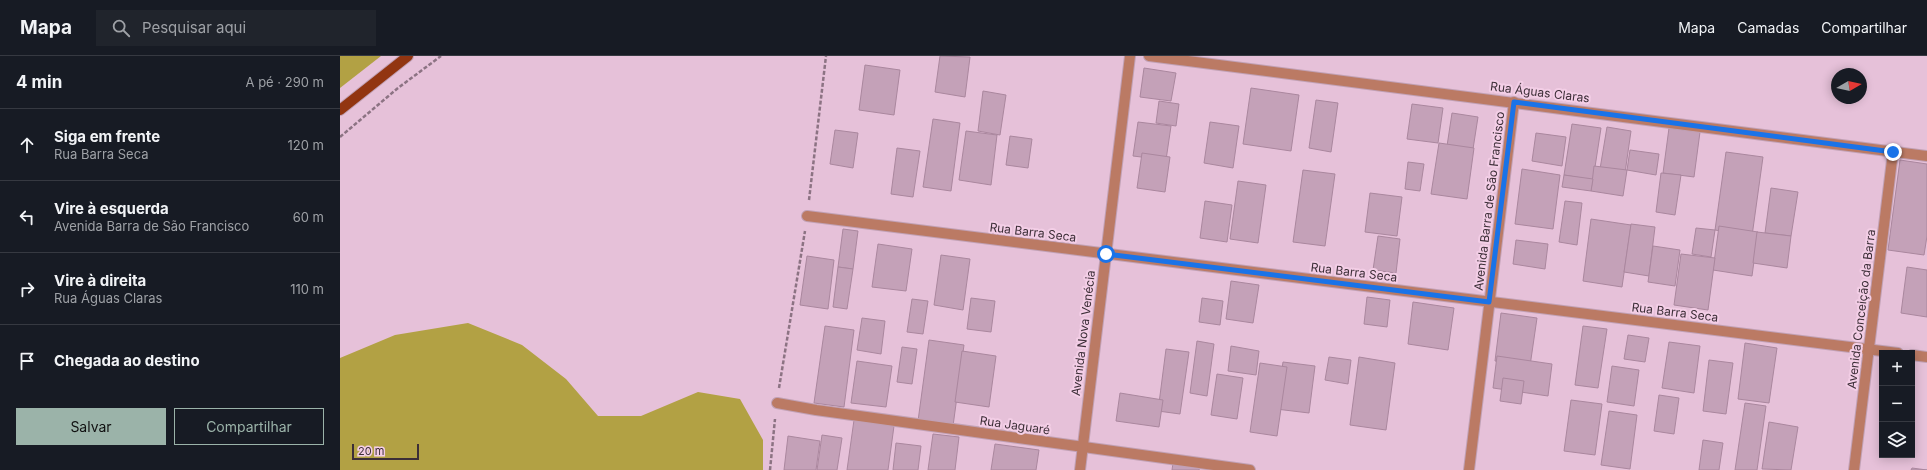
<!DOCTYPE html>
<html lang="pt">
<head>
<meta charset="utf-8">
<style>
	:root { --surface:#171b24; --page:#20242c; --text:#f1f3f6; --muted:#9ea1a6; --line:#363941; --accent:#9bb3a9 }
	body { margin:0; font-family:Inter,sans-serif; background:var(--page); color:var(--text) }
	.controls { position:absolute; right:12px; bottom:12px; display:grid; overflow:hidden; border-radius:0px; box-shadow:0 2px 10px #0003 }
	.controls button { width:36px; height:36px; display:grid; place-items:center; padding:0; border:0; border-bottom:1px solid var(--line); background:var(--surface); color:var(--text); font:20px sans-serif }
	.compass { position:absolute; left:1491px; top:12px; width:36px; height:36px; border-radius:50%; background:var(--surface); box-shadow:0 2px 10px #0003; rotate:81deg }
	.scale { position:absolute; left:12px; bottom:10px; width:67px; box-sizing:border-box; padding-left:4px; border:2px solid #3c2e37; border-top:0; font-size:11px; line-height:14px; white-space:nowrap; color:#3c2e37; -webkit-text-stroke:3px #f3cee6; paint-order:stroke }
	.stop { position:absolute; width:12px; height:12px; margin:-9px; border:3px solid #1a73e8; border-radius:50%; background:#fff }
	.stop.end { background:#1a73e8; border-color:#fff; box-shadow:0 1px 4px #0008 }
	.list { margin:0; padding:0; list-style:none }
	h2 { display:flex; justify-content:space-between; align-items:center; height:52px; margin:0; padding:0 16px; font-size:17px }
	h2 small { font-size:13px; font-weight:400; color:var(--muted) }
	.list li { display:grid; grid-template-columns:26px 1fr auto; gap:12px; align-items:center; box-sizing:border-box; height:72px; padding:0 16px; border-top:1px solid var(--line) }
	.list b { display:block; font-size:15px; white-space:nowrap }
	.list p { margin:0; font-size:13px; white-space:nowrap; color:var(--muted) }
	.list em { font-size:13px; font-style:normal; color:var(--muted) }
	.actions { display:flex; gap:8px; padding:12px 16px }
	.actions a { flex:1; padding:9px 0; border:1px solid var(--accent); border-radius:0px; text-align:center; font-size:14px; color:var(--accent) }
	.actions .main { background:var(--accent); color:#111 }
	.icon { flex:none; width:22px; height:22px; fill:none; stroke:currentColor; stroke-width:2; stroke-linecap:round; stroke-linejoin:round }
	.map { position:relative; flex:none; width:1587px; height:414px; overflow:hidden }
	header { display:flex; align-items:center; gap:24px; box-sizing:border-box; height:56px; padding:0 20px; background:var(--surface); border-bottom:1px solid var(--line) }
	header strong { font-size:19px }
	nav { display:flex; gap:22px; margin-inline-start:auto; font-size:14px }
	.search { width:280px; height:36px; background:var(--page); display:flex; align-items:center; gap:10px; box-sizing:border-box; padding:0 14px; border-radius:0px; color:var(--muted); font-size:15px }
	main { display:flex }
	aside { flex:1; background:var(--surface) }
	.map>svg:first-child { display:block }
</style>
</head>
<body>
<header>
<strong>Mapa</strong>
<div class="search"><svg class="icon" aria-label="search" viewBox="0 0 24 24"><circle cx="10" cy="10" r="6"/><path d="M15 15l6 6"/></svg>Pesquisar aqui</div>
<nav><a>Mapa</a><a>Camadas</a><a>Compartilhar</a></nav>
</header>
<main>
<aside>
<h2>4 min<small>A pé · 290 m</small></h2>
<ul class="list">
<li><svg class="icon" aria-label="ahead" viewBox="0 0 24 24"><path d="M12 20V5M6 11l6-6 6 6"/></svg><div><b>Siga em frente</b><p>Rua Barra Seca</p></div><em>120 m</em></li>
<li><svg class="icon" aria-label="left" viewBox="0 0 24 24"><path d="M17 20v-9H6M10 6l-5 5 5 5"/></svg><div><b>Vire à esquerda</b><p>Avenida Barra de São Francisco</p></div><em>60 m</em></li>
<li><svg class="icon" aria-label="right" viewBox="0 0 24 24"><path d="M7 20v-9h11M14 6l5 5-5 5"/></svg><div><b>Vire à direita</b><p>Rua Águas Claras</p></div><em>110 m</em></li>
<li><svg class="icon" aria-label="arrive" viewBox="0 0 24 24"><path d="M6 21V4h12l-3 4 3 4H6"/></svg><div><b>Chegada ao destino</b></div></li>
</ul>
<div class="actions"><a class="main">Salvar</a><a>Compartilhar</a></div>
</aside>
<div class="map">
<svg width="1587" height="414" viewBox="0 0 1587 414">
	<rect width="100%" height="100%" fill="#e6c1d9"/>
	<!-- green -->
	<g fill="#b2a144">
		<path d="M0,0H41L0,32Z"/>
		<path d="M128,267L182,289L226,323L258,360H301L358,336L400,343L423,384V414H0V302L55,279Z"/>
	</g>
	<!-- building -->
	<g fill="#c4a1b8" stroke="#aa879e">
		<path d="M600,0L630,1L625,41L595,36Z"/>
		<path d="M525,9L560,14L554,59L519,54Z"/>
		<path d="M804,12L836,17L831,45L800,41Z"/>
		<path d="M911,32L959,39L951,95L903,88Z"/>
		<path d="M643,35L666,39L660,79L638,75Z"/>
		<path d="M976,44L998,47L991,96L969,92Z"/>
		<path d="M819,45L839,48L836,70L816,67Z"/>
		<path d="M1072,48L1103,52L1098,87L1067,83Z"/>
		<path d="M1112,57L1138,61L1133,93L1107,90Z"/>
		<path d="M593,63L620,67L611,135L583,131Z"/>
		<path d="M798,66L831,70L826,104L793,100Z"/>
		<path d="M870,66L899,70L893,112L864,107Z"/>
		<path d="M1232,68L1261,72L1253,124L1224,119Z"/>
		<path d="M1267,71L1291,75L1285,117L1260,113Z"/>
		<path d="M1329,72L1360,76L1354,121L1323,117Z"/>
		<path d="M495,74L518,77L513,112L490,108Z"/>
		<path d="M626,75L657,79L651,129L619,124Z"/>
		<path d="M1196,77L1226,81L1222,110L1192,105Z"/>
		<path d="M670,80L692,83L688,112L666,109Z"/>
		<path d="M1099,87L1134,92L1127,143L1091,138Z"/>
		<path d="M557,92L580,95L573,141L551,138Z"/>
		<path d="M1290,94L1319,98L1316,119L1287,114Z"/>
		<path d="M1386,96L1423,101L1412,180L1375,174Z"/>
		<path d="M802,97L830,101L825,136L797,132Z"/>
		<path d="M1560,104L1587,108V180L1584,199L1548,194Z"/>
		<path d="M1068,106L1084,108L1080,135L1065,133Z"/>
		<path d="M1254,110L1287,114L1283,140L1251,135Z"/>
		<path d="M1182,113L1220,119L1213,173L1175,168Z"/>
		<path d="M963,114L995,118L985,190L953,186Z"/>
		<path d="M1321,117L1341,119L1335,159L1316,156Z"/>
		<path d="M1224,119L1253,123L1251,135L1222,131Z"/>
		<path d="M898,125L926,129L918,187L890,183Z"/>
		<path d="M1431,132L1458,136L1451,180L1425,177Z"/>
		<path d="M1030,137L1062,141L1057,180L1025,176Z"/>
		<path d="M865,145L892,149L887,186L860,182Z"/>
		<path d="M1225,145L1242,147L1237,189L1219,186Z"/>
		<path d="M1251,163L1291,169L1282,231L1243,225Z"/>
		<path d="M1291,168L1315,171L1309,220L1284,216Z"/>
		<path d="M1379,170L1418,176L1412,220L1373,214Z"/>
		<path d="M1356,172L1375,174L1371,201L1352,198Z"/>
		<path d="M503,173L518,175L513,213L498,211Z"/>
		<path d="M1417,176L1451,180L1447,212L1413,207Z"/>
		<path d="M1038,180L1060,183L1056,217L1033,214Z"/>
		<path d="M1176,184L1208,188L1205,213L1173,208Z"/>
		<path d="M538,188L572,193L566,235L532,231Z"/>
		<path d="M1313,190L1340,194L1335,230L1308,226Z"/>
		<path d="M1341,198L1375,202L1368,254L1334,249Z"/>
		<path d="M601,199L630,203L623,254L594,249Z"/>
		<path d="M467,200L494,204L488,253L460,249Z"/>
		<path d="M498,211L513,213L507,253L493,251Z"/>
		<path d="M1567,211L1587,214V261L1561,257Z"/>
		<path d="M891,225L919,229L913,267L886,263Z"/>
		<path d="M1027,241L1050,244L1047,271L1024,268Z"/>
		<path d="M631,242L655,245L651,276L627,273Z"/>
		<path d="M862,242L883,245L880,269L859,266Z"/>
		<path d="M572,243L588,245L583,278L567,276Z"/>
		<path d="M1073,246L1114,252L1108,294L1068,288Z"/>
		<path d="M1161,257L1197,262L1190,310L1155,305Z"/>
		<path d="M522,262L545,265L541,298L517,294Z"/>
		<path d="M485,270L514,274L504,351L474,347Z"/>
		<path d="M1243,270L1267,273L1258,332L1235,329Z"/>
		<path d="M1288,279L1309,282L1305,306L1284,303Z"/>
		<path d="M589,284L624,289L613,370L578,365Z"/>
		<path d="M857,285L874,288L867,340L850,337Z"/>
		<path d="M1329,286L1360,290L1354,337L1322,332Z"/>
		<path d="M1405,287L1437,292L1429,347L1398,343Z"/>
		<path d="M891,290L919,295L916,319L888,315Z"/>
		<path d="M562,291L577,293L572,328L557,326Z"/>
		<path d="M826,293L849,296L840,358L818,355Z"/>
		<path d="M622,295L656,300L649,351L615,346Z"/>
		<path d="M1157,300L1212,308L1208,340L1153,332Z"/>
		<path d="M989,301L1011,304L1008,328L985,324Z"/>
		<path d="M1019,301L1055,307L1046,374L1010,369Z"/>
		<path d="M1369,304L1393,307L1386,358L1363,355Z"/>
		<path d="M517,305L552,310L546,351L511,347Z"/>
		<path d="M943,306L975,310L969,357L936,353Z"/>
		<path d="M920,307L947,311L937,380L910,376Z"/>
		<path d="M1272,310L1299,314L1294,350L1267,346Z"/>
		<path d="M877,318L903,322L897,363L871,359Z"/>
		<path d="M1163,322L1184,325L1181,348L1160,345Z"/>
		<path d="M780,337L823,344L819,371L776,365Z"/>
		<path d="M1319,339L1339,342L1334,378L1314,375Z"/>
		<path d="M1231,344L1262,348L1255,399L1224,395Z"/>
		<path d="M1405,347L1426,350L1417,414H1395Z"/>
		<path d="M1269,355L1297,359L1290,413L1261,409Z"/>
		<path d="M514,364L554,370L548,414H507Z"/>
		<path d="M1429,366L1458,371L1451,414L1422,413Z"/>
		<path d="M593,378L619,381L615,414H588Z"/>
		<path d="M482,379L502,382L497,414H477Z"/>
		<path d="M448,380L480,385L476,414H444Z"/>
		<path d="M1363,384L1383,387L1379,414H1359Z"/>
		<path d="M556,387L581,390L578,414H553Z"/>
		<path d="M655,388L699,394L696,414H651Z"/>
		<path d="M833,407L860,410L859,414H832Z"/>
		<path d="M1572,412L1587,414H1571Z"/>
	</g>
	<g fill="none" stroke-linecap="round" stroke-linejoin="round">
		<!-- minor casing -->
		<g stroke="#c1a1b5" stroke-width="12">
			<g id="minor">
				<path d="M809,0L1587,100"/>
				<path d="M467,160L1558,297"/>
				<path d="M1572,299L1587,301"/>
				<path d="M437,347L476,354L910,414"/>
				<path d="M740,414L790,0"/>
				<path d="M1129,414L1174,46"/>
				<path d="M1514,414L1553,96"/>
			</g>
		</g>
		<!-- major casing -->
		<g stroke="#c1a1b5" stroke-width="12">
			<path id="major" d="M0,54L68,0"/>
		</g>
		<!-- path -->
		<g stroke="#8c7383" stroke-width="2.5" stroke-dasharray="4 2" stroke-linecap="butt">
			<path d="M0,81L58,32L101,0"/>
			<path d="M469,144L486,0"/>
			<path d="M439,332L465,175"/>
			<path d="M430,414L435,363"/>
		</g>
		<!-- minor -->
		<use href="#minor" stroke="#bb7a64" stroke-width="10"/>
		<!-- major -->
		<use href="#major" stroke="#923511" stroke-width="10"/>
	</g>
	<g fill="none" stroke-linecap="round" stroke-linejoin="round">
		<!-- route -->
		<path stroke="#1a73e8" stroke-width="5" d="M766,198L1149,246L1174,46L1553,96"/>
	</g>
	<g text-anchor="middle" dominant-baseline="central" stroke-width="4" stroke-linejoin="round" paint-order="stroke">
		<!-- street labels -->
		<g font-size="12" fill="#3c2e37" stroke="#f3cee6">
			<text transform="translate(1200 36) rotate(7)">Rua Águas Claras</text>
			<text transform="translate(1149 145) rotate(-83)">Avenida Barra de São Francisco</text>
			<text transform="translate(693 176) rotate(7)">Rua Barra Seca</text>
			<text transform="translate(1014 216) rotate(7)">Rua Barra Seca</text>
			<text transform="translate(1521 253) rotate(-83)">Avenida Conceição da Barra</text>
			<text transform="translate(1335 256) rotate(7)">Rua Barra Seca</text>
			<text transform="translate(743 277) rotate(-83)">Avenida Nova Venécia</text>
			<text transform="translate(675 369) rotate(8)">Rua Jaguaré</text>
		</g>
	</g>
</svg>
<div class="controls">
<button>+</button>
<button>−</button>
<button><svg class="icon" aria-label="layers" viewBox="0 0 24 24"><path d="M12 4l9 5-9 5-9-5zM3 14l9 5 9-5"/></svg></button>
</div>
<svg class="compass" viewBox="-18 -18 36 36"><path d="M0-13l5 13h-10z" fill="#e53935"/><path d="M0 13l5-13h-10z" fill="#9ea1a6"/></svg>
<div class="scale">20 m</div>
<div class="stop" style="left:766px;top:198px"></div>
<div class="stop end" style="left:1553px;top:96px"></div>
</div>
</main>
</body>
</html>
